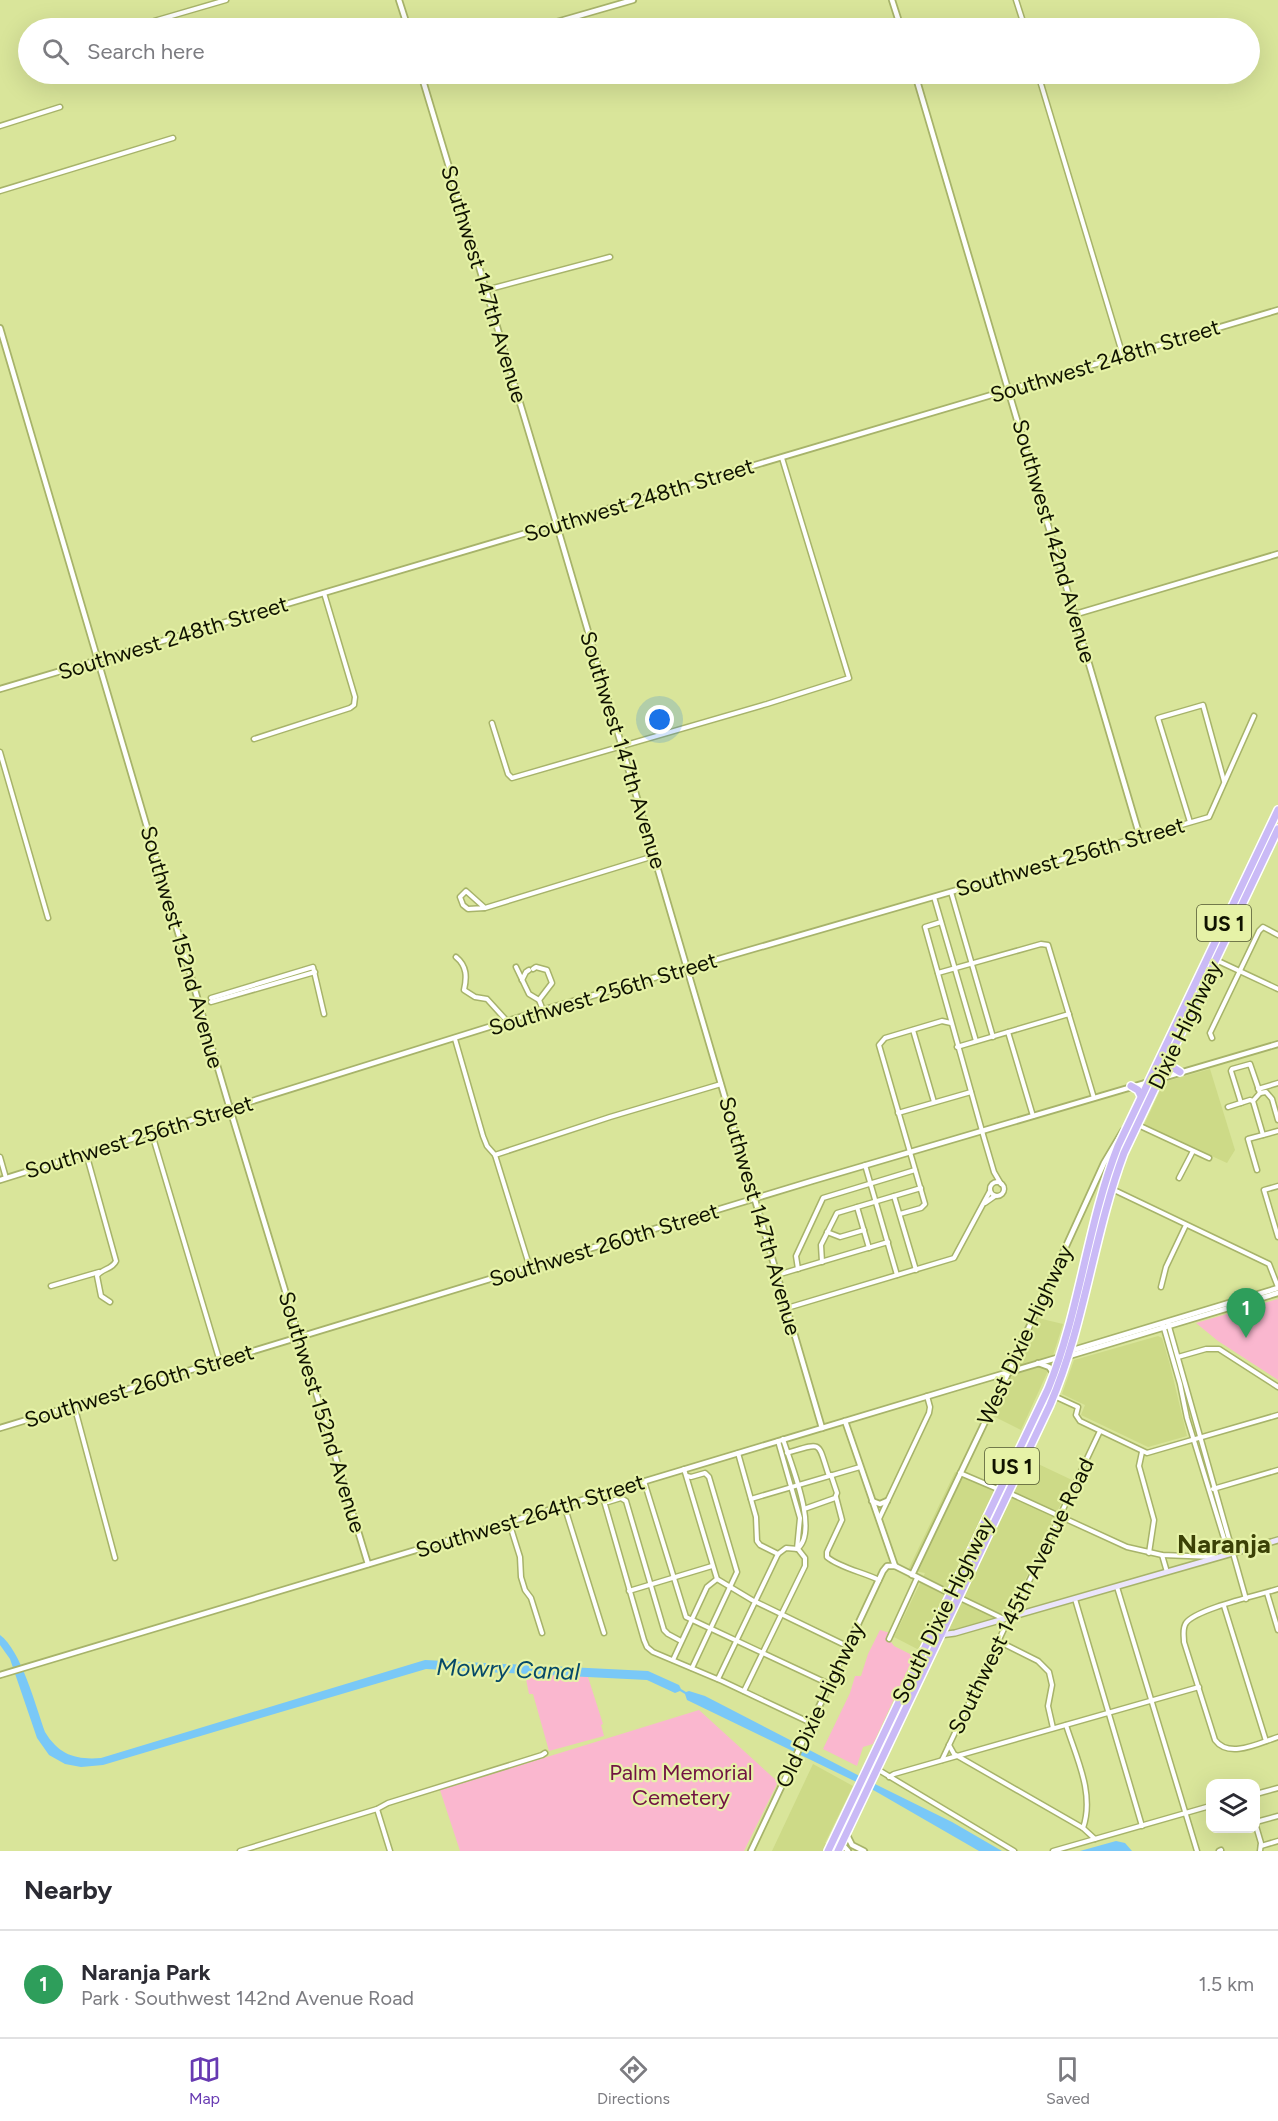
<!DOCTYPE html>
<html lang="en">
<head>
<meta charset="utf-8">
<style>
	:root { --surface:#fff; --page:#f2f2f3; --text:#2b2b33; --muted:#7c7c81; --line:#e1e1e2; --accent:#673ab2 }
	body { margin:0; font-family:Figtree,sans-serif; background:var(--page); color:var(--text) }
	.controls { position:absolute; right:18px; bottom:18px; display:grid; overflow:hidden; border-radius:12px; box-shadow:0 6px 24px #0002 }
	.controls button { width:54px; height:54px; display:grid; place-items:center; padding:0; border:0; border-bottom:2px solid var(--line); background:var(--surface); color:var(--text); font:30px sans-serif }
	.you { position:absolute; left:660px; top:720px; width:21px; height:21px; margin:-15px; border:4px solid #fff; border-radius:50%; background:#1a73e8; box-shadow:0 0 0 9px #1a73e833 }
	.badge { display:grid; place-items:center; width:39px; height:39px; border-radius:50%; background:var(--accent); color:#fff; font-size:20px; font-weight:700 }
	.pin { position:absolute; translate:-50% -50px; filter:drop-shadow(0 2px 3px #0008) }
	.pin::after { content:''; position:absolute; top:32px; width:21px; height:18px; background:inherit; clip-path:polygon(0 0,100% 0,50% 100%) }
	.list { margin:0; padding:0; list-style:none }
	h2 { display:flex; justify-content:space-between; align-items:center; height:78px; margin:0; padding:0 24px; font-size:26px }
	h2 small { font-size:20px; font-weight:400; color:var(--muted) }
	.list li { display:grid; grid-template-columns:39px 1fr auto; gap:18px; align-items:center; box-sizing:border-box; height:108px; padding:0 24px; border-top:2px solid var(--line) }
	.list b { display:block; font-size:22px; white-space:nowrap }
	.list p { margin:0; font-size:20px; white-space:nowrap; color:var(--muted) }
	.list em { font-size:20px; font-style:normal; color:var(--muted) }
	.icon { flex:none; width:33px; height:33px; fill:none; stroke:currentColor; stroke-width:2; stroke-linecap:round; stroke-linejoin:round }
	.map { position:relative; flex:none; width:1278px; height:1851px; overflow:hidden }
	.search { position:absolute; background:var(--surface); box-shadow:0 6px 24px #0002; left:18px; right:18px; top:18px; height:66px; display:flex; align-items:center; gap:15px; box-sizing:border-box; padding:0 21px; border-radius:33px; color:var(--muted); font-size:22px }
	.sheet { height:186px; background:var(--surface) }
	nav { display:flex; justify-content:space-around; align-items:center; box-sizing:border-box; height:84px; border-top:2px solid var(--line); background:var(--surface); font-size:16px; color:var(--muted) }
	nav a { display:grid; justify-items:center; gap:3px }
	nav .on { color:var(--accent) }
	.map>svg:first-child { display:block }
</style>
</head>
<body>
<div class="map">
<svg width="1278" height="1851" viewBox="0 0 1278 1851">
	<rect width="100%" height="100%" fill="#d9e59a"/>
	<!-- built -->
	<g fill="#cdda87">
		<path d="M1210,1069L1235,1150L1227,1163L1144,1125L1164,1082Z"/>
		<path d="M1038,1318L1063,1324L1048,1371L1021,1430L991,1415Z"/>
		<path d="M1158,1336L1162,1338L1170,1365L1187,1436L1148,1447L1081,1415L1085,1405L1062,1394L1074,1360Z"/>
		<path d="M1015,1453L1072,1480L1009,1614L928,1637L921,1651L894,1637L925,1573L908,1570L955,1472L996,1492Z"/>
		<path d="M813,1764L853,1786L825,1843L841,1851H772Z"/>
	</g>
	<!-- green -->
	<g fill="#fab7cf">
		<path d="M1278,1299V1380L1218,1341L1196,1323Z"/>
		<path d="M880,1630L890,1633L888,1638L894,1646L914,1656L873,1744L863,1747L857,1766L823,1749L850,1693L855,1676H861L868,1654Z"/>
		<path d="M525,1674L588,1677L603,1724L601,1725L604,1736L549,1751L533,1694H529Z"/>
		<path d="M699,1710L778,1782L744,1851H460L440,1790Z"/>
	</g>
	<!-- water -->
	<g fill="#79c8f7">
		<path d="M0,1635C21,1650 36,1707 45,1732C59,1755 76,1760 101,1758L425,1660L648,1671L679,1685L681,1689L686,1692L689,1691L705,1696L877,1785L952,1822L1002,1851H979L875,1791L687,1700L685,1694L680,1691L675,1693L647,1680L426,1669L103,1765L81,1767L65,1764L49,1755L37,1738L10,1659L0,1645Z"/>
		<path d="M1116,1841L1125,1843L1132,1851H1080Z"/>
	</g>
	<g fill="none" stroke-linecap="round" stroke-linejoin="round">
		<!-- minor casing -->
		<g stroke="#a7b36a" stroke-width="7">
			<g id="minor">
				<path d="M1016,0L1025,28"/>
				<path d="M154,21L226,0"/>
				<path d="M1038,74L1123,356"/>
				<path d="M0,126L60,107"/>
				<path d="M0,191L173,138"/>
				<path d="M486,290L610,257"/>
				<path d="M492,723L508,774L512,778L767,704L849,678L782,458"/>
				<path d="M254,739L350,708L354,705L355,697L324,593"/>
				<path d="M0,752L48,918"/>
				<path d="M1190,822L1158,718L1203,705L1224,781"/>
				<path d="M1140,837L1209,817L1254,716"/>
				<path d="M951,892L993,1037"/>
				<path d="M934,897L976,1041"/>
				<path d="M485,908L466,891L460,897L463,905L468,909L485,908L654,856"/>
				<path d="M941,922L925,927L984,1138L994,1172L1001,1184"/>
				<path d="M456,957C467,966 467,977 464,990L475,997L487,999L507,1021"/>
				<path d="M1216,960L1278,989"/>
				<path d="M516,967L529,994L539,1000L543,1010"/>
				<path d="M533,969L536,967L547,970L552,983L539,1000"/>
				<path d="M938,973L1041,944L1048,945L1094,1098"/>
				<path d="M522,980L526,972L529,970"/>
				<path d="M211,998L313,967L324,1014"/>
				<path d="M211,1002L315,972"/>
				<path d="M913,1030L934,1102"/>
				<path d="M1008,1032L1033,1116"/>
				<path d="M1212,1038L1210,1033L1259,931L1263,927L1278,935"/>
				<path d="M455,1039L483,1136L487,1146L495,1155L530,1268"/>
				<path d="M957,1047L1069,1014"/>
				<path d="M1258,1089L1278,1083"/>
				<path d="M1260,1093L1266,1092L1272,1099L1278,1120"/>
				<path d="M1253,1101L1263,1135"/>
				<path d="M1241,1103L1231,1071L1232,1069L1250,1064L1260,1093"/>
				<path d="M1228,1107L1250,1100L1253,1101L1260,1093"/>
				<path d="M898,1113L971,1092"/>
				<path d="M1138,1125L1209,1158"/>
				<path d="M152,1134L220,1362"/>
				<path d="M86,1153L116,1261C112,1270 102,1268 97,1276L101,1296L110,1302"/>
				<path d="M495,1155L610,1117L721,1084"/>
				<path d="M0,1157L6,1178"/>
				<path d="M865,1165L897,1275"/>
				<path d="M1257,1170L1248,1139L1278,1131"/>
				<path d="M1179,1178L1193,1151"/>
				<circle cx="997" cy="1189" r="7"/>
				<path d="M1278,1186L1264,1190L1278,1237"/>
				<path d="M1112,1189L1269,1264L1278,1287"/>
				<path d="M894,1196L916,1270"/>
				<path d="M985,1203L995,1196"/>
				<path d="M857,1207L869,1248"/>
				<path d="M900,1214L921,1208L925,1204L879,1045L885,1038L942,1021L951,1023"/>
				<path d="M827,1232L840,1237L864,1230"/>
				<path d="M822,1262L821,1245L837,1213L921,1188"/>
				<path d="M798,1269L796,1256L823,1198L915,1170"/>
				<path d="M777,1275L888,1242"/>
				<path d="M51,1286L99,1272"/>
				<path d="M1161,1287L1166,1267L1186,1225"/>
				<path d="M787,1308L954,1258L990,1191"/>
				<path d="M1168,1323L1246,1599"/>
				<path d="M1163,1325L1180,1384L1187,1418L1226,1545L1231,1553"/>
				<path d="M1178,1357L1206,1349H1219L1278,1387"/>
				<path d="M1054,1396L1078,1407L1076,1415L1080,1421L1147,1453L1278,1415"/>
				<path d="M74,1405L115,1558"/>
				<path d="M778,1441L800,1518L797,1549C820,1532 790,1462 783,1439"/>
				<path d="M1142,1452L1139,1466L1154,1520L1149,1553"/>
				<path d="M738,1453L756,1517L757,1541L760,1545L778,1554"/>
				<path d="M787,1453C824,1442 817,1441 829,1476"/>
				<path d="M684,1469L717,1579L752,1600L847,1646"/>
				<path d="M960,1473L1000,1490"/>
				<path d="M687,1476L691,1477L705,1473L709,1477L737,1572L692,1668"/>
				<path d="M644,1481L686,1617L829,1684"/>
				<path d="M1213,1489L1278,1470"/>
				<path d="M1009,1493L1127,1547L1162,1555L1214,1557"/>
				<path d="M602,1494L644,1640L647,1647L653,1652L722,1681L811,1723"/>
				<path d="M836,1497L842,1520L827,1552V1557C840,1568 863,1572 879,1580"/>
				<path d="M751,1499L860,1467"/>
				<path d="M604,1500L608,1502L621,1498L626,1501L664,1630L668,1634L681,1641"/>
				<path d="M564,1505L604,1633"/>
				<path d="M804,1509L835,1498L837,1493L831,1475"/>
				<path d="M879,1519L929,1413L930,1407L927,1396"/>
				<path d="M509,1522L520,1557L521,1577L525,1590L531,1598L542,1633"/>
				<path d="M1162,1555L1167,1572"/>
				<path d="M1117,1587L1197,1851"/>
				<path d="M1278,1589C1259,1595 1196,1609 1186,1623C1182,1629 1184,1635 1184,1642L1215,1740C1229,1759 1259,1743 1278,1737"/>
				<path d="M629,1591L712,1566"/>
				<path d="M1267,1593L1278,1630"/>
				<path d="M960,1598L1004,1619"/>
				<path d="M1075,1599L1142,1826"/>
				<path d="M1224,1606L1266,1741"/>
				<path d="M889,1639L917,1578"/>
				<path d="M998,1641L1038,1661L1049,1672L1052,1685L1048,1706L1053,1728"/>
				<path d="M673,1660L707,1587L717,1579"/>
				<path d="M718,1679L778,1554L786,1548L798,1549L805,1558V1566L744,1691"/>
				<path d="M1066,1725C1076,1757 1095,1794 1083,1828"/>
				<path d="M949,1745L954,1754L1083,1828L1095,1839"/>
				<path d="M942,1760L1005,1627L1016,1609L1100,1431"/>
				<path d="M877,1769L1014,1851"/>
				<path d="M889,1777L894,1774L1199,1687"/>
				<path d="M1256,1794L1278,1788"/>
				<path d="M377,1809L390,1851"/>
				<path d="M1256,1822L1278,1816"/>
				<path d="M1256,1826L1261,1843L1260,1851"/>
				<path d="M1261,1846L1278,1841"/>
				<path d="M240,1851L377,1809L388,1803L542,1755L545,1753"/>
				<path d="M1053,1851L1210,1806"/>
				<path d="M1219,1851L1221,1850"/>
			</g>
		</g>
		<!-- tertiary casing -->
		<g stroke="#a7b36a" stroke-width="8">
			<g id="tertiary">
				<path d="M399,0L408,28"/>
				<path d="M892,0L901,28"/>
				<path d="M536,28L633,0"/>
				<path d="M421,74L560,536L822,1428"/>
				<path d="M0,328L230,1109L368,1564"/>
				<path d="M1076,614L1278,554"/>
				<path d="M0,689L1278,310"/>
				<path d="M0,1180L543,1010L1140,837L915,74"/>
				<path d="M1070,1351L1278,1288"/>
				<path d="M1038,1363L1049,1367L1054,1374"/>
				<path d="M845,1421L895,1566L951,1594"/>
				<path d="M0,1428L812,1181L1278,1044"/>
				<path d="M872,1501L880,1504L887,1501"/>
				<path d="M912,1575L1004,1382L1104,1163L1123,1131"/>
				<path d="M0,1675L955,1388L1060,1357L1069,1356L1278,1293"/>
				<path d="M846,1833L852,1845L864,1851"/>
				<path d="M841,1843L848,1851"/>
				<path d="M751,1851L883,1571L887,1566H895"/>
			</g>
		</g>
		<!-- secondary casing -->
		<g stroke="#a7b36a" stroke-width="8">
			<path id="secondary" d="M940,1635L955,1633L1278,1540"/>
		</g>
		<!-- trunk casing -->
		<g stroke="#fff" stroke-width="10">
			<g id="trunk">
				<path d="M1168,1059L1172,1067L1180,1072"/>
				<path d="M1131,1086L1138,1090L1141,1096"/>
				<path d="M828,1851L1048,1389C1080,1311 1087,1225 1118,1146L1278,810"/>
				<path d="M838,1851L1050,1405C1085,1324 1093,1236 1124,1153L1278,829"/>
			</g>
		</g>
		<!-- minor -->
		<use href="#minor" stroke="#fff" stroke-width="4"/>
		<!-- tertiary -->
		<use href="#tertiary" stroke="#fff" stroke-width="4.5"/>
		<!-- secondary -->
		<use href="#secondary" stroke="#ebe5fc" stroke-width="5"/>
		<!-- trunk -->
		<use href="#trunk" stroke="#cabaf6" stroke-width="7"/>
	</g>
	<g text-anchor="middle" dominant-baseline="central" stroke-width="4.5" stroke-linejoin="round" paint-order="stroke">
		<!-- shield labels -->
		<g fill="#e6f2a7" stroke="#505632" stroke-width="1.5">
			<rect x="1197" y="905" width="54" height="36" rx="4.5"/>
			<rect x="985" y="1448" width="54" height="36" rx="4.5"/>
		</g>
		<g font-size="21" font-weight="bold" fill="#101300">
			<text x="1224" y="923">US 1</text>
			<text x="1012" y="1466">US 1</text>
		</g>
		<!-- street labels -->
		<g font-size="22" fill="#101300" stroke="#e6f2a7">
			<text transform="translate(484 284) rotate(73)">Southwest 147th Avenue</text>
			<text transform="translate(1105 361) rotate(-17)">Southwest 248th Street</text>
			<text transform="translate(639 500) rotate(-17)">Southwest 248th Street</text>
			<text transform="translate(1054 541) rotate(74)">Southwest 142nd Avenue</text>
			<text transform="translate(173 638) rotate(-17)">Southwest 248th Street</text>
			<text transform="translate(623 750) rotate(73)">Southwest 147th Avenue</text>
			<text transform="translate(1070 857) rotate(-16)">Southwest 256th Street</text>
			<text transform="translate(182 947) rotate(74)">Southwest 152nd Avenue</text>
			<text transform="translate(603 994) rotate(-17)">Southwest 256th Street</text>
			<text transform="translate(1185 1025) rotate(-64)">Dixie Highway</text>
			<text transform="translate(139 1137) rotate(-17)">Southwest 256th Street</text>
			<text transform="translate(760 1216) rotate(74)">Southwest 147th Avenue</text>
			<text transform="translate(604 1245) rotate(-17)">Southwest 260th Street</text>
			<text transform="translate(1025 1335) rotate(-65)">West Dixie Highway</text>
			<text transform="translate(139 1386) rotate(-17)">Southwest 260th Street</text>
			<text transform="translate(322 1412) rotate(73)">Southwest 152nd Avenue</text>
			<text transform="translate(530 1516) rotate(-17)">Southwest 264th Street</text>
			<text transform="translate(1021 1596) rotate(-64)">Southwest 145th Avenue Road</text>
			<text transform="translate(943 1610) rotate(-64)">South Dixie Highway</text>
			<text transform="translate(820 1705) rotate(-65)">Old Dixie Highway</text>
		</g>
		<!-- park labels -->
		<g font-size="22" fill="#711342" stroke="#e6f2a7">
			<text x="681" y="1772">Palm Memorial<tspan x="681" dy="25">Cemetery</tspan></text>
		</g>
		<!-- water labels -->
		<g font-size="24" font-style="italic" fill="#064968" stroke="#e6f2a7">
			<text transform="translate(508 1669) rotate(2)">Mowry Canal</text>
		</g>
		<!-- quarter labels -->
		<g font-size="26" font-weight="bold" fill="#3b4106" stroke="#e6f2a7">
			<text x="1224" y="1544">Naranja</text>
		</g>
	</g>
</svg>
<div class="controls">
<button><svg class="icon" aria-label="layers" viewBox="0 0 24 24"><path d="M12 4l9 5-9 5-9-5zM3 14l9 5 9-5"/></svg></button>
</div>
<div class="you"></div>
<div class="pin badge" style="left:1246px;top:1338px;background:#2e9e5b">1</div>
<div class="search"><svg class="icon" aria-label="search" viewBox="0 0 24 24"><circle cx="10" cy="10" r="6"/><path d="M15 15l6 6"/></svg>Search here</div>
</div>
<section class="sheet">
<h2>Nearby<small></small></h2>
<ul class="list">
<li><span class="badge" style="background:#2e9e5b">1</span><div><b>Naranja Park</b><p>Park · Southwest 142nd Avenue Road</p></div><em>1.5 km</em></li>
</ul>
</section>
<nav>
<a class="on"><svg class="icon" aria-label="map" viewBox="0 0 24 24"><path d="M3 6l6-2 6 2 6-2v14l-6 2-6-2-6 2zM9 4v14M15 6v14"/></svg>Map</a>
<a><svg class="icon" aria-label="directions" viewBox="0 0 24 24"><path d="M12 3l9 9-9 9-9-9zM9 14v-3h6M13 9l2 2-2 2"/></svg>Directions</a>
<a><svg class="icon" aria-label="saved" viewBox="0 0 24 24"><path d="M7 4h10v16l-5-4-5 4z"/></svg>Saved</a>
</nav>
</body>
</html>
